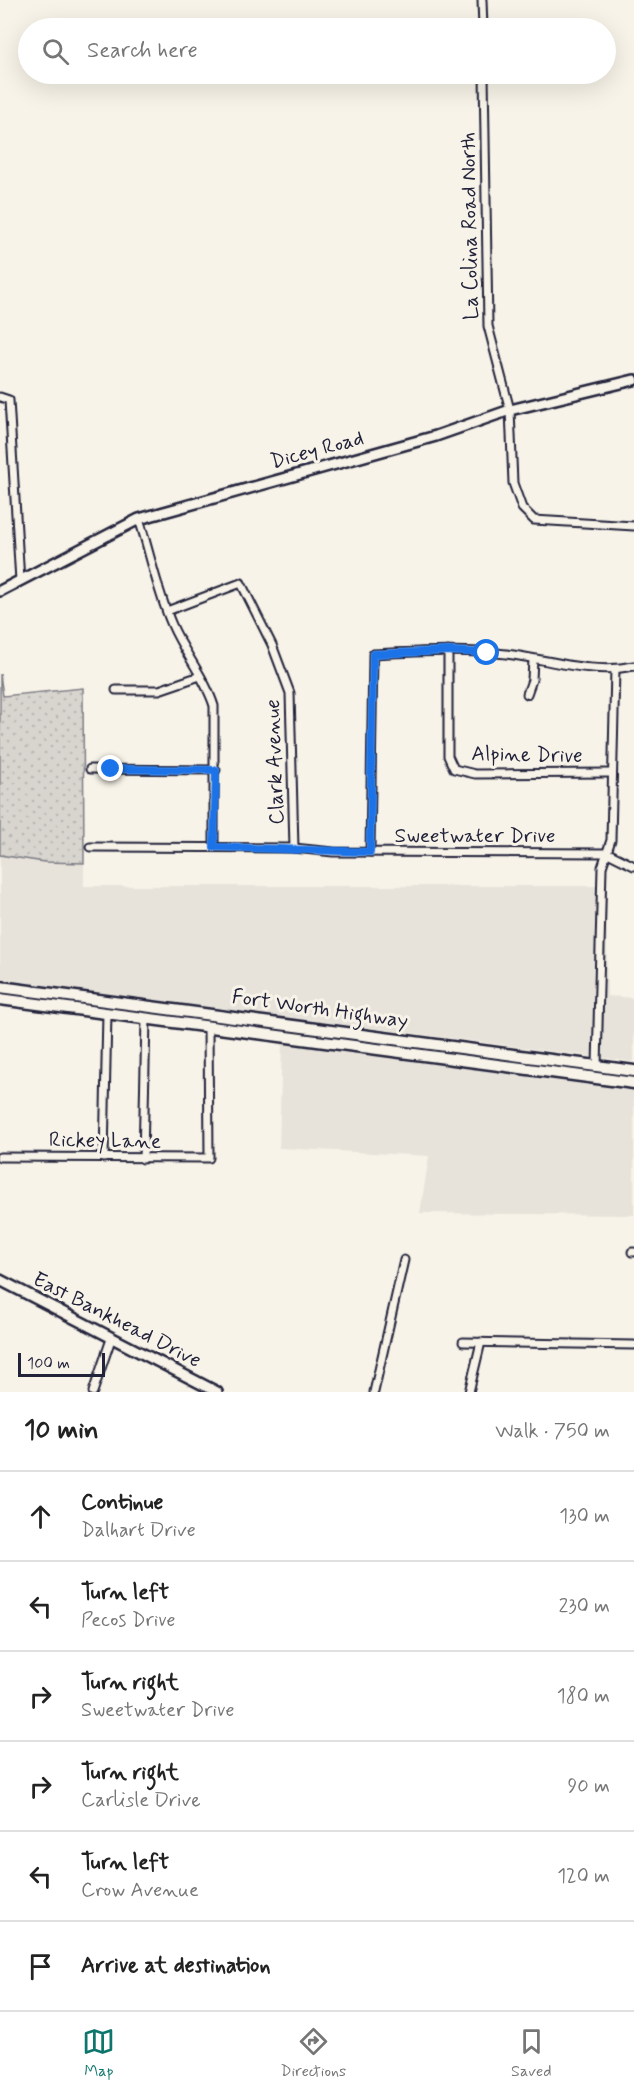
<!DOCTYPE html>
<html lang="en">
<head>
<meta charset="utf-8">
<style>
	:root { --surface:#fff; --page:#f2f2f2; --text:#222; --muted:#767676; --line:#e0e0e0; --accent:#0f766e }
	body { margin:0; font-family:Mynerve,sans-serif; background:var(--page); color:var(--text) }
	.scale { position:absolute; left:18px; bottom:15px; width:87px; box-sizing:border-box; padding-left:6px; border:3px solid #22223b; border-top:0; font-size:16px; line-height:21px; white-space:nowrap; color:#22223b; -webkit-text-stroke:4px #f7f3e8; paint-order:stroke }
	.stop { position:absolute; width:18px; height:18px; margin:-14px; border:4px solid #1a73e8; border-radius:50%; background:#fff }
	.stop.end { background:#1a73e8; border-color:#fff; box-shadow:0 2px 6px #0008 }
	.list { margin:0; padding:0; list-style:none }
	h2 { display:flex; justify-content:space-between; align-items:center; height:78px; margin:0; padding:0 24px; font-size:26px }
	h2 small { font-size:20px; font-weight:400; color:var(--muted) }
	.list li { display:grid; grid-template-columns:39px 1fr auto; gap:18px; align-items:center; box-sizing:border-box; height:90px; padding:0 24px; border-top:2px solid var(--line) }
	.list b { display:block; font-size:22px; white-space:nowrap }
	.list p { margin:0; font-size:20px; white-space:nowrap; color:var(--muted) }
	.list em { font-size:20px; font-style:normal; color:var(--muted) }
	.icon { flex:none; width:33px; height:33px; fill:none; stroke:currentColor; stroke-width:2; stroke-linecap:round; stroke-linejoin:round }
	.map { position:relative; flex:none; width:634px; height:1392px; overflow:hidden }
	.search { position:absolute; background:var(--surface); box-shadow:0 6px 24px #0002; left:18px; right:18px; top:18px; height:66px; display:flex; align-items:center; gap:15px; box-sizing:border-box; padding:0 21px; border-radius:33px; color:var(--muted); font-size:22px }
	.sheet { height:618px; background:var(--surface) }
	nav { display:flex; justify-content:space-around; align-items:center; box-sizing:border-box; height:84px; border-top:2px solid var(--line); background:var(--surface); font-size:16px; color:var(--muted) }
	nav a { display:grid; justify-items:center; gap:3px }
	nav .on { color:var(--accent) }
	.map>svg:first-child { display:block }
</style>
</head>
<body>
<div class="map">
<svg width="634" height="1392" viewBox="0 0 634 1392">
	<defs>
		<pattern id="grass-dots" width="8" height="8" patternUnits="userSpaceOnUse" patternTransform="scale(1.5)"><rect width="8" height="8" fill="#d8d5cf"/><path d="M2 2h.1M6 6h.1" fill="none" stroke="#b9b7b3" stroke-width="1.8" stroke-linecap="round"/></pattern>
	</defs>
	<rect width="100%" height="100%" fill="#f7f3e8"/>
	<filter id="ink" filterUnits="userSpaceOnUse"><feTurbulence type="fractalNoise" baseFrequency=".0167" numOctaves="2"/><feDisplacementMap in="SourceGraphic" scale="12" xChannelSelector="R" yChannelSelector="G"/><feConvolveMatrix kernelMatrix="1 2 1 2 8 2 1 2 1" color-interpolation-filters="sRGB"/></filter>
	<g filter="url(#ink)">
		<!-- built -->
		<g fill="#e7e3db">
			<path d="M0,855L44,862L84,863V886H607V996L634,998V1062L0,980Z"/>
			<path d="M282,1042L634,1091V1215L420,1213L429,1156L279,1148Z"/>
		</g>
		<!-- grass -->
		<path fill="url(#grass-dots)" stroke="#7d7c85" stroke-width="1.5" d="M0,674L3,696L83,688L84,863L44,862L0,855Z"/>
		<g fill="none" stroke-linecap="round" stroke-linejoin="round">
			<!-- street casing -->
			<g stroke="#22223b" stroke-width="11">
				<g id="street">
					<path d="M482,0L483,28"/>
					<path d="M484,74L488,326L510,410L513,483L522,508L534,520L634,526"/>
					<path d="M0,397L9,400L20,581"/>
					<path d="M139,519C150,553 157,591 172,625C184,653 205,677 214,706V847"/>
					<path d="M167,611L241,583L272,645L290,693L294,848"/>
					<path d="M448,651V756L454,769L475,774L611,773"/>
					<path d="M116,690H159L200,676"/>
					<path d="M527,694L532,680L533,659"/>
					<path d="M90,769L216,770"/>
					<path d="M90,847L294,848L333,852L608,853L634,866"/>
					<path d="M370,852L373,654C417,652 462,649 506,654C549,659 590,675 634,666"/>
					<path d="M597,1066L602,867L611,840L615,669"/>
					<path d="M0,1157L209,1158L208,1026"/>
					<path d="M104,1158L107,1013"/>
					<path d="M143,1159L146,1018"/>
					<path d="M632,1252H634"/>
					<path d="M463,1342L634,1345"/>
					<path d="M93,1392L111,1339"/>
					<path d="M374,1392L404,1260"/>
					<path d="M469,1392L481,1342"/>
				</g>
			</g>
			<!-- secondary casing -->
			<g stroke="#22223b" stroke-width="14">
				<g id="secondary">
					<path d="M0,591L139,519L436,436L510,410L634,380"/>
					<path d="M0,1280L217,1392"/>
				</g>
			</g>
			<!-- primary casing -->
			<g stroke="#22223b" stroke-width="15">
				<g id="primary">
					<path d="M0,987L634,1071"/>
					<path d="M0,999L634,1083"/>
				</g>
			</g>
			<!-- street -->
			<use href="#street" stroke="#f7f3e8" stroke-width="7"/>
			<!-- secondary -->
			<use href="#secondary" stroke="#f7f3e8" stroke-width="9"/>
			<!-- primary -->
			<use href="#primary" stroke="#f7f3e8" stroke-width="10"/>
		</g>
	</g>
	<g fill="none" stroke-linecap="round" stroke-linejoin="round" filter="url(#ink)">
		<!-- route -->
		<path stroke="#1a73e8" stroke-width="8" d="M111,769L216,770L214,847L370,852L373,654L448,651L487,653"/>
	</g>
	<g text-anchor="middle" dominant-baseline="central" stroke-width="6" stroke-linejoin="round" paint-order="stroke">
		<!-- street labels -->
		<g font-size="21" fill="#22223b" stroke="#f7f3e8">
			<text transform="translate(470 226) rotate(-91)">La Colina Road North</text>
			<text transform="translate(317 450) rotate(-15)">Dicey Road</text>
			<text transform="translate(527 755) rotate(1)">Alpine Drive</text>
			<text transform="translate(275 762) rotate(-92)">Clark Avenue</text>
			<text x="475" y="836">Sweetwater Drive</text>
			<text transform="translate(320 1009) rotate(8)">Fort Worth Highway</text>
			<text transform="translate(105 1141) rotate(1)">Rickey Lane</text>
			<text transform="translate(117 1320) rotate(27)">East Bankhead Drive</text>
		</g>
	</g>
</svg>
<div class="scale">100 m</div>
<div class="stop" style="left:487px;top:653px"></div>
<div class="stop end" style="left:111px;top:769px"></div>
<div class="search"><svg class="icon" aria-label="search" viewBox="0 0 24 24"><circle cx="10" cy="10" r="6"/><path d="M15 15l6 6"/></svg>Search here</div>
</div>
<section class="sheet">
<h2>10 min<small>Walk · 750 m</small></h2>
<ul class="list">
<li><svg class="icon" aria-label="ahead" viewBox="0 0 24 24"><path d="M12 20V5M6 11l6-6 6 6"/></svg><div><b>Continue</b><p>Dalhart Drive</p></div><em>130 m</em></li>
<li><svg class="icon" aria-label="left" viewBox="0 0 24 24"><path d="M17 20v-9H6M10 6l-5 5 5 5"/></svg><div><b>Turn left</b><p>Pecos Drive</p></div><em>230 m</em></li>
<li><svg class="icon" aria-label="right" viewBox="0 0 24 24"><path d="M7 20v-9h11M14 6l5 5-5 5"/></svg><div><b>Turn right</b><p>Sweetwater Drive</p></div><em>180 m</em></li>
<li><svg class="icon" aria-label="right" viewBox="0 0 24 24"><path d="M7 20v-9h11M14 6l5 5-5 5"/></svg><div><b>Turn right</b><p>Carlisle Drive</p></div><em>90 m</em></li>
<li><svg class="icon" aria-label="left" viewBox="0 0 24 24"><path d="M17 20v-9H6M10 6l-5 5 5 5"/></svg><div><b>Turn left</b><p>Crow Avenue</p></div><em>120 m</em></li>
<li><svg class="icon" aria-label="arrive" viewBox="0 0 24 24"><path d="M6 21V4h12l-3 4 3 4H6"/></svg><div><b>Arrive at destination</b></div></li>
</ul>
</section>
<nav>
<a class="on"><svg class="icon" aria-label="map" viewBox="0 0 24 24"><path d="M3 6l6-2 6 2 6-2v14l-6 2-6-2-6 2zM9 4v14M15 6v14"/></svg>Map</a>
<a><svg class="icon" aria-label="directions" viewBox="0 0 24 24"><path d="M12 3l9 9-9 9-9-9zM9 14v-3h6M13 9l2 2-2 2"/></svg>Directions</a>
<a><svg class="icon" aria-label="saved" viewBox="0 0 24 24"><path d="M7 4h10v16l-5-4-5 4z"/></svg>Saved</a>
</nav>
</body>
</html>
